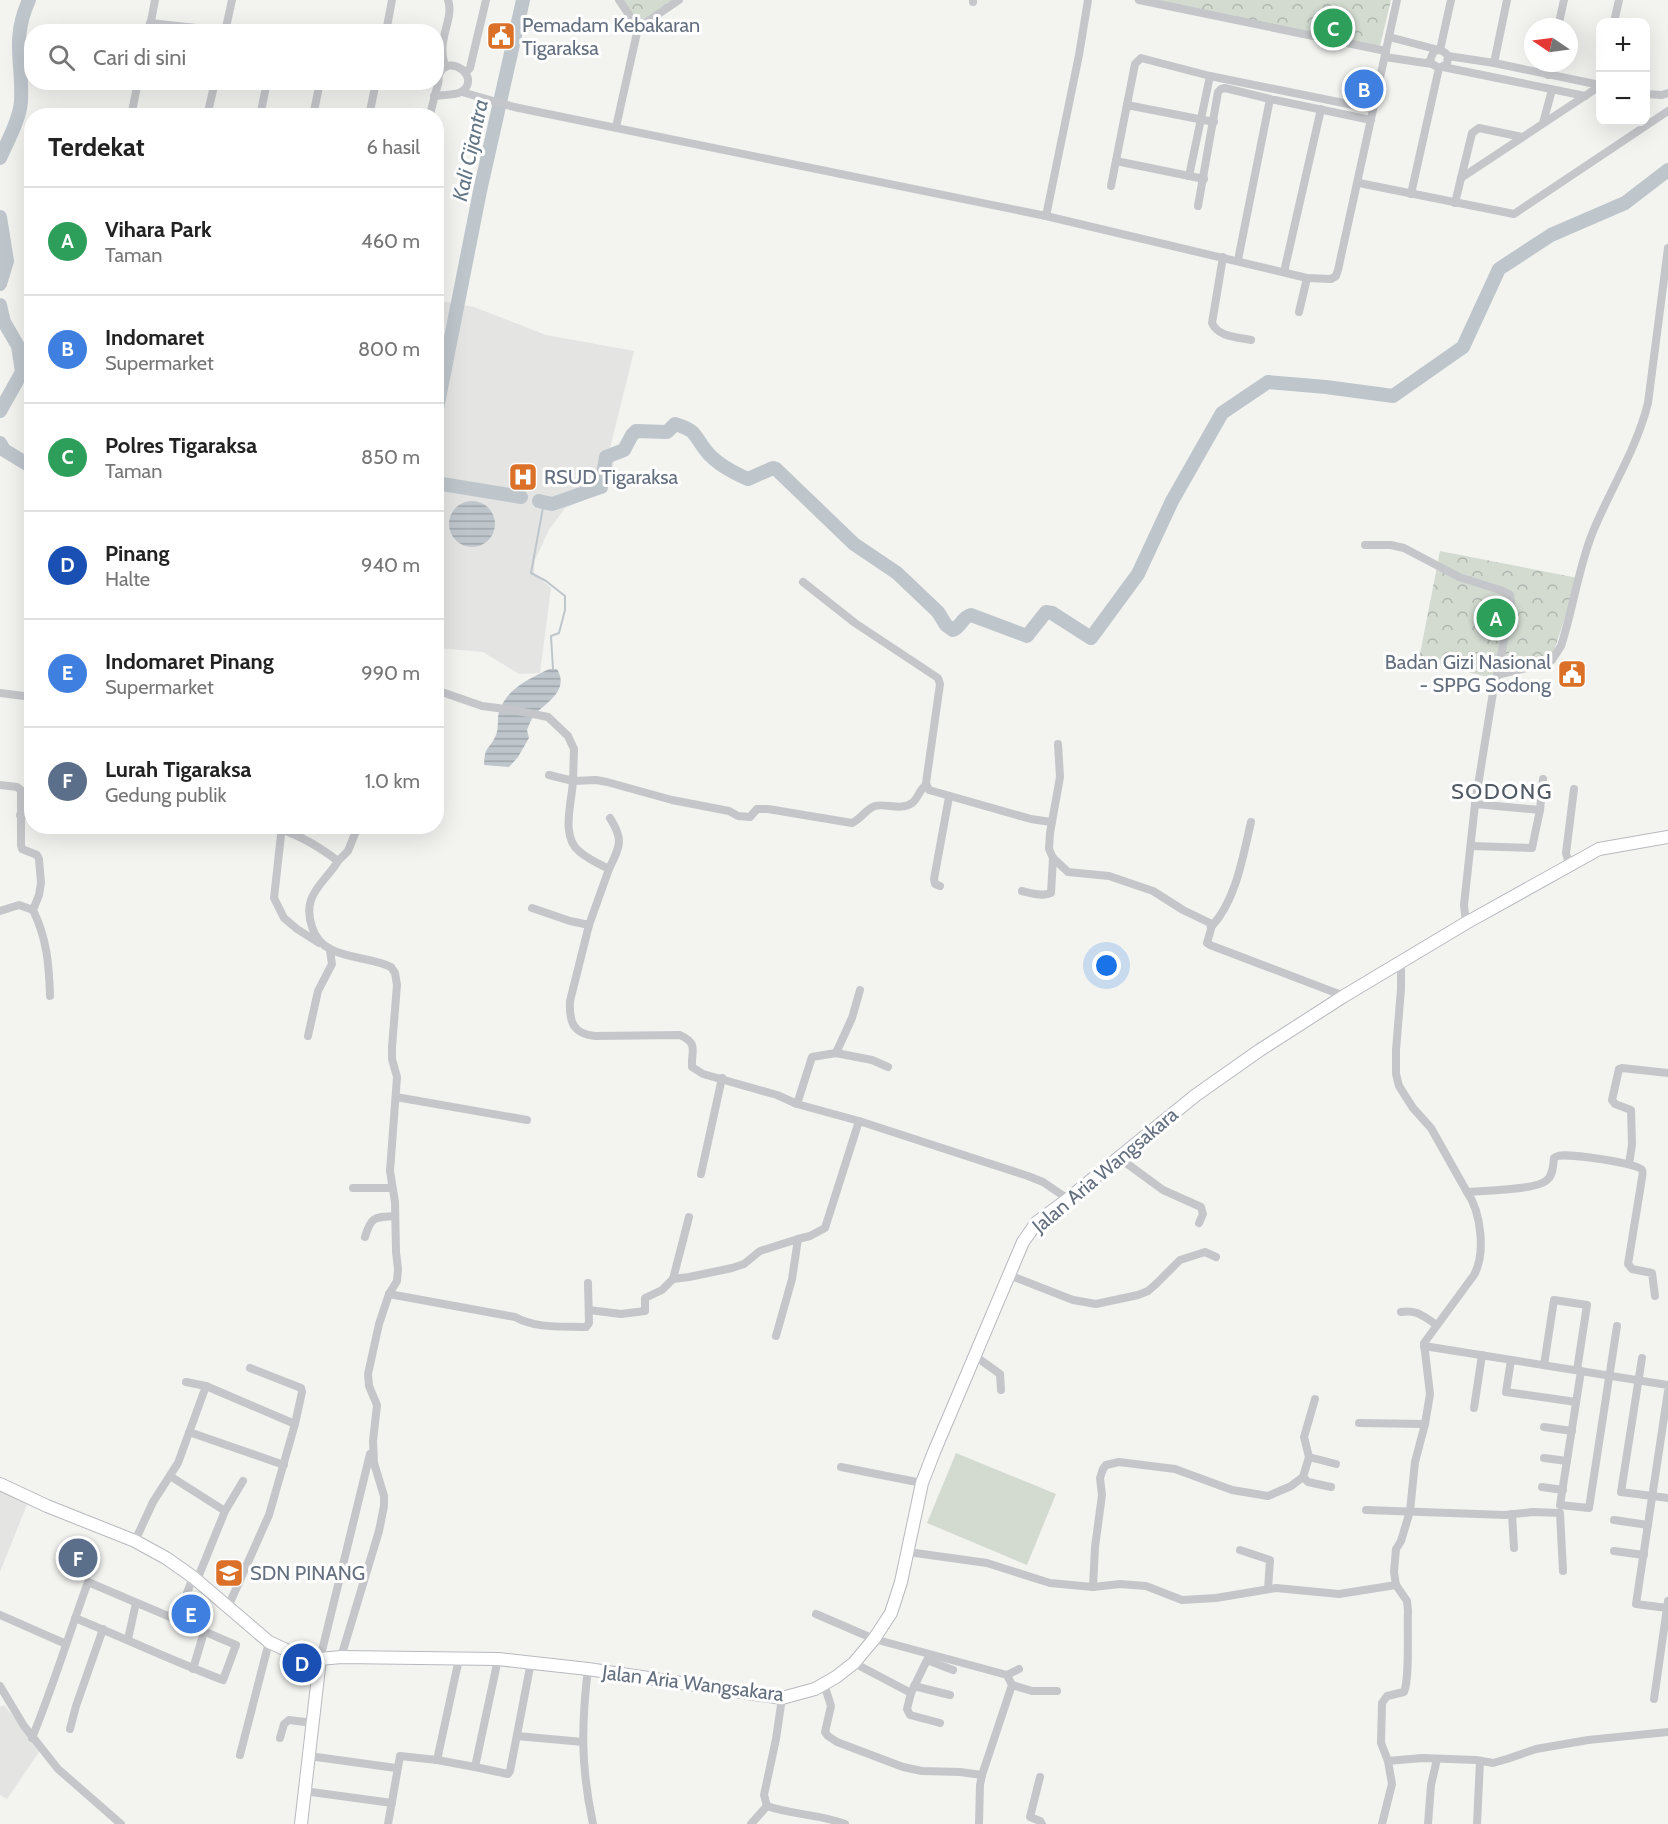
<!DOCTYPE html>
<html lang="id">
<head>
<meta charset="utf-8">
<style>
	:root { --surface:#fff; --page:#f6f6f6; --text:#222; --muted:#767676; --line:#e0e0e0; --accent:#7c3aed }
	body { margin:0; font-family:Cabin,sans-serif; background:var(--page); color:var(--text) }
	.controls { position:absolute; right:18px; top:18px; display:grid; overflow:hidden; border-radius:12px; box-shadow:0 6px 24px #0002 }
	.controls button { width:54px; height:54px; display:grid; place-items:center; padding:0; border:0; border-bottom:2px solid var(--line); background:var(--surface); color:var(--text); font:30px sans-serif }
	.compass { position:absolute; left:1524px; top:18px; width:54px; height:54px; border-radius:50%; background:var(--surface); box-shadow:0 6px 24px #0002; rotate:283deg }
	.you { position:absolute; left:1107px; top:966px; width:21px; height:21px; margin:-15px; border:4px solid #fff; border-radius:50%; background:#1a73e8; box-shadow:0 0 0 9px #1a73e833 }
	.badge { display:grid; place-items:center; width:39px; height:39px; border-radius:50%; background:var(--accent); color:#fff; font-size:20px; font-weight:700 }
	.pin { position:absolute; translate:-50% -50%; border:3px solid #fff; box-shadow:0 2px 6px #0006 }
	.list { margin:0; padding:0; list-style:none }
	h2 { display:flex; justify-content:space-between; align-items:center; height:78px; margin:0; padding:0 24px; font-size:26px }
	h2 small { font-size:20px; font-weight:400; color:var(--muted) }
	.list li { display:grid; grid-template-columns:39px 1fr auto; gap:18px; align-items:center; box-sizing:border-box; height:108px; padding:0 24px; border-top:2px solid var(--line) }
	.list b { display:block; font-size:22px; white-space:nowrap }
	.list p { margin:0; font-size:20px; white-space:nowrap; color:var(--muted) }
	.list em { font-size:20px; font-style:normal; color:var(--muted) }
	.icon { flex:none; width:33px; height:33px; fill:none; stroke:currentColor; stroke-width:2; stroke-linecap:round; stroke-linejoin:round }
	.map { position:relative; flex:none; width:1668px; height:1824px; overflow:hidden }
	.search { position:absolute; background:var(--surface); box-shadow:0 6px 24px #0002; left:24px; top:24px; width:420px; height:66px; display:flex; align-items:center; gap:15px; box-sizing:border-box; padding:0 21px; border-radius:24px; color:var(--muted); font-size:22px }
	.panel { position:absolute; background:var(--surface); box-shadow:0 6px 24px #0002; left:24px; top:108px; width:420px; height:726px; border-radius:24px }
	.map>svg:first-child { display:block }
</style>
</head>
<body>
<div class="map">
<svg width="1668" height="1824" viewBox="0 0 1668 1824">
	<defs>
		<pattern id="forest-crowns" width="20" height="18" patternUnits="userSpaceOnUse" patternTransform="scale(1.5)"><rect width="20" height="18" fill="#d3dbd1"/><path d="M2 6a3 3 0 1 1 6 0M12 15a3 3 0 1 1 6 0" fill="none" stroke="#afb6af"/></pattern>
		<pattern id="water-rules" width="6" height="5" patternUnits="userSpaceOnUse" patternTransform="scale(1.5)"><rect width="6" height="5" fill="#bec6cc"/><path d="M0 2.5h6" fill="none" stroke="#9ea5ab"/></pattern>
	</defs>
	<rect width="100%" height="100%" fill="#f3f4f0"/>
	<!-- built -->
	<g fill="#e4e4e3">
		<path d="M436,300L474,307L546,335L634,351L607,460L614,462L607,491L565,508L549,530L535,560L534,573L551,588L540,673L519,674L483,652L437,648Z"/>
		<path d="M0,1488L28,1502L0,1572Z"/>
		<path d="M4,1705L41,1749L7,1799L0,1795V1707Z"/>
	</g>
	<!-- forest -->
	<g fill="url(#forest-crowns)">
		<path d="M619,0H679L638,28Z"/>
		<path d="M1133,0H1391L1380,46Z"/>
		<path d="M1440,551L1578,578L1551,660L1510,667L1502,671L1499,680L1419,659Z"/>
	</g>
	<!-- garden -->
	<path fill="#d3dbd1" d="M956,1453L1056,1494L1027,1565L927,1523Z"/>
	<!-- water -->
	<g fill="url(#water-rules)">
		<circle cx="472" cy="524" r="23"/>
		<path d="M549,669H557C569,689 549,701 536,713C532,717 529,725 527,730L529,738L518,757L509,767L484,765C485,744 489,751 496,735C499,728 497,719 499,712C506,689 529,679 549,669Z"/>
	</g>
	<g fill="none" stroke-linecap="round" stroke-linejoin="round">
		<!-- stream -->
		<path stroke="#bec6cc" stroke-width="2" d="M544,502L531,573L546,581L565,596V610L559,633L551,636L553,669"/>
		<!-- river -->
		<g stroke="#bec6cc" stroke-width="14">
			<path d="M0,158C7,142 20,119 21,101C23,61 11,40 29,0"/>
			<path d="M0,217L7,261L0,284"/>
			<path d="M0,305L4,322L18,346L22,372L0,411"/>
			<path d="M436,414L480,191L523,0"/>
			<path d="M0,443L4,450L32,467"/>
			<path d="M436,483L521,497"/>
			<path d="M539,501L552,504L601,487L606,457L624,450L632,435L636,431L667,432L675,424C698,431 693,435 707,452C717,464 734,473 748,479L773,468L776,469L854,544L897,573L938,612L946,625L953,630C961,627 962,617 971,615L1027,636L1046,612L1052,613L1091,638L1138,574L1172,501L1222,413L1268,382L1326,387L1393,396L1463,347L1499,269L1551,235L1625,203L1668,170"/>
		</g>
		<!-- secondary casing -->
		<g stroke="#b6b9be" stroke-width="14">
			<g id="secondary">
				<path d="M0,1484L47,1506L135,1541L166,1558L193,1577L269,1642L295,1654L320,1659L341,1657L498,1659L588,1669L782,1698L815,1689L836,1677L854,1663L874,1639L891,1613L901,1582L922,1483L934,1452L1023,1242L1037,1222L1068,1199L1196,1095L1260,1050L1344,996L1466,923L1599,849L1668,837"/>
				<path d="M301,1824L320,1659"/>
			</g>
		</g>
		<!-- street -->
		<g stroke="#c4c6ca" stroke-width="8">
			<path d="M1139,0L1386,51"/>
			<path d="M973,2V0"/>
			<path d="M1614,22L1619,0"/>
			<path d="M150,23L234,32"/>
			<path d="M1558,27L1564,0"/>
			<path d="M638,28L679,0"/>
			<path d="M149,32L155,0"/>
			<path d="M225,32L232,0"/>
			<path d="M386,32L392,0"/>
			<path d="M1389,37L1439,50"/>
			<path d="M1440,50L1451,0"/>
			<path d="M1448,56L1447,64L1439,68L1432,64L1430,60L1434,51C1441,49 1444,51 1448,56L1494,63L1600,85"/>
			<path d="M1385,57L1432,64"/>
			<path d="M1494,63L1507,0"/>
			<path d="M445,67C443,59 441,52 443,43C444,30 453,13 448,0"/>
			<path d="M1443,67L1585,96"/>
			<path d="M466,72L470,68L486,0"/>
			<path d="M1548,75L1550,63"/>
			<path d="M1210,76L1373,109"/>
			<path d="M462,92L514,107L1046,216L1307,278L1331,279L1336,276L1338,270L1397,0"/>
			<path d="M1646,94L1662,95L1668,93"/>
			<path d="M1127,105L1214,122"/>
			<path d="M131,116L138,82"/>
			<path d="M207,116L215,82"/>
			<path d="M260,116L267,82"/>
			<path d="M313,116L320,82"/>
			<path d="M369,116L376,82"/>
			<path d="M430,116C432,105 435,95 438,84C439,81 438,78 439,75C448,51 483,78 461,92C457,95 441,95 434,96"/>
			<path d="M1543,123L1552,90"/>
			<path d="M616,127L638,28L619,0"/>
			<path d="M1116,161L1204,179"/>
			<path d="M1461,178L1600,86"/>
			<path d="M1359,183L1514,214L1668,111"/>
			<path d="M1111,186L1135,64L1141,58L1210,76L1189,176"/>
			<path d="M1411,194L1439,68"/>
			<path d="M1455,203L1472,133L1479,128L1522,137"/>
			<path d="M1198,206L1218,92L1221,89L1225,88L1270,99L1371,120"/>
			<path d="M1046,216L1079,55L1088,0"/>
			<path d="M1223,257L1212,323C1218,337 1237,337 1251,340"/>
			<path d="M1238,260L1270,99"/>
			<path d="M1284,272L1321,109"/>
			<path d="M1299,312L1307,278"/>
			<path d="M1365,545H1391L1404,548L1459,577L1503,591L1510,595L1511,604L1497,676"/>
			<path d="M803,582L855,623L938,678L940,684L926,783L929,790L1031,819L1051,822"/>
			<path d="M436,690L482,706L513,710L548,717L568,736L574,749L573,781L596,780L607,782L672,800L729,811L738,816L750,817L757,809H768L852,823C861,819 866,809 875,806C886,803 901,811 912,803C918,799 919,790 926,785"/>
			<path d="M0,693L32,697"/>
			<path d="M1058,744L1060,777L1050,833L1049,849L1053,858L1068,872L1109,876L1153,891L1183,910L1210,923L1211,929L1207,943L1210,945L1344,996"/>
			<path d="M549,775L573,781C572,802 560,837 580,852C588,859 599,864 609,869L589,925L570,1001C569,1020 572,1034 595,1036L680,1035C699,1044 691,1050 692,1067L703,1074L777,1095L797,1104L859,1121L1028,1176L1043,1182L1068,1199"/>
			<path d="M0,785L17,787L21,790V845L22,849L37,855L39,859L41,883L39,895L33,910C47,939 49,964 50,996"/>
			<path d="M1475,804L1540,810"/>
			<path d="M20,815L32,816"/>
			<path d="M100,826H110"/>
			<path d="M269,826C295,832 317,845 338,861C330,875 316,885 311,900C308,909 309,918 312,927C322,961 365,954 391,967L395,973L397,985L392,1047V1059L397,1077L390,1171L395,1202L396,1252L398,1269L397,1281L389,1294L379,1324L368,1374L369,1386L377,1405L373,1441L374,1463L384,1496V1506L379,1531L341,1657"/>
			<path d="M282,826L274,898L284,918L297,929L319,943"/>
			<path d="M1471,846L1532,848L1540,810L1543,779"/>
			<path d="M338,861L348,851L358,826"/>
			<path d="M1569,864L1566,853L1574,789"/>
			<path d="M609,869C620,846 624,840 610,818"/>
			<path d="M940,886L935,884L934,879L949,797"/>
			<path d="M1022,891C1031,893 1043,897 1051,893L1053,858"/>
			<path d="M532,908L570,921L589,925"/>
			<path d="M0,911L19,905L33,910"/>
			<path d="M1466,923L1464,905L1475,804L1495,680L1497,676L1501,674L1543,664L1552,660L1561,646C1573,609 1578,570 1592,534C1610,489 1636,451 1648,403L1668,248"/>
			<path d="M1212,926C1236,900 1243,856 1251,822"/>
			<path d="M1401,963V989L1396,1050V1074L1399,1086L1413,1108L1431,1128L1467,1192C1483,1191 1537,1190 1547,1180C1553,1175 1553,1166 1554,1158C1556,1157 1557,1156 1558,1156C1567,1153 1638,1163 1642,1170C1644,1173 1641,1181 1641,1184L1628,1264L1632,1269L1652,1273L1655,1296"/>
			<path d="M308,1036L318,991L332,964L330,951"/>
			<path d="M836,1053L852,1018L860,990"/>
			<path d="M396,1097L527,1120"/>
			<path d="M797,1104L812,1057L836,1053L872,1060L888,1067"/>
			<path d="M1118,1157L1163,1190L1201,1207L1203,1214L1199,1223"/>
			<path d="M1629,1164L1632,1145L1631,1110L1615,1104L1612,1100L1619,1069L1622,1068L1668,1073"/>
			<path d="M701,1174L722,1078"/>
			<path d="M353,1188H392"/>
			<path d="M365,1237C371,1216 375,1217 395,1216"/>
			<path d="M1009,1275L1073,1300L1096,1304L1138,1295L1148,1291L1156,1284L1180,1260L1205,1252L1216,1257"/>
			<path d="M673,1279L689,1277L732,1268L744,1264L760,1251L798,1239"/>
			<path d="M389,1294L515,1317C537,1329 562,1326 586,1327L589,1323L588,1283"/>
			<path d="M589,1310L621,1314L645,1311V1298L662,1290L673,1279L689,1217"/>
			<path d="M1401,1312C1417,1309 1424,1317 1437,1325"/>
			<path d="M776,1336L792,1279L798,1239L810,1236L825,1228L859,1121"/>
			<path d="M1424,1346L1668,1385"/>
			<path d="M975,1356L1000,1374L1001,1390"/>
			<path d="M1642,1358L1621,1492L1668,1498"/>
			<path d="M1511,1360L1506,1392L1576,1402"/>
			<path d="M1544,1365L1554,1300L1587,1305L1577,1370"/>
			<path d="M250,1368L301,1388L302,1392L295,1424"/>
			<path d="M1581,1371L1560,1505L1589,1508L1617,1326"/>
			<path d="M186,1382L206,1386L295,1424L269,1515L228,1607"/>
			<path d="M1474,1408L1482,1355"/>
			<path d="M1359,1423L1425,1424"/>
			<path d="M1544,1427L1572,1431"/>
			<path d="M189,1432L284,1465"/>
			<path d="M1309,1457L1336,1464"/>
			<path d="M1544,1458L1567,1461"/>
			<path d="M841,1467L922,1483"/>
			<path d="M170,1476L225,1511L243,1481"/>
			<path d="M1303,1477L1308,1482L1331,1487"/>
			<path d="M1542,1487L1563,1490"/>
			<path d="M1366,1510L1505,1515L1533,1512L1560,1513L1563,1571"/>
			<path d="M1512,1514L1514,1548"/>
			<path d="M1614,1520L1648,1525"/>
			<path d="M135,1541L153,1502L178,1463L206,1386"/>
			<path d="M1240,1550L1270,1560L1268,1589"/>
			<path d="M1614,1551L1644,1555"/>
			<path d="M908,1552L987,1563L1050,1583L1093,1587L1120,1584L1146,1586L1182,1600L1216,1598L1276,1588L1339,1594L1396,1585"/>
			<path d="M197,1580L225,1511"/>
			<path d="M1093,1587L1095,1547L1102,1495L1100,1478L1103,1469L1106,1465L1119,1462L1175,1469L1232,1490L1268,1496L1291,1486L1303,1477L1309,1457L1304,1437L1315,1399"/>
			<path d="M1667,1608L1636,1604L1668,1391"/>
			<path d="M816,1614L874,1639L1007,1675"/>
			<path d="M0,1615L66,1644"/>
			<path d="M177,1620L193,1577"/>
			<path d="M128,1639L136,1603"/>
			<path d="M320,1659L370,1454"/>
			<path d="M854,1663L911,1693L907,1709L910,1715L940,1723"/>
			<path d="M193,1669L204,1632"/>
			<path d="M588,1669C581,1726 581,1768 593,1824"/>
			<path d="M824,1684L831,1706L825,1732L828,1736L837,1742L903,1767L922,1771L960,1772L982,1775"/>
			<path d="M1012,1685L1032,1691H1057"/>
			<path d="M0,1686L24,1726L58,1769L121,1824"/>
			<path d="M914,1686L950,1695"/>
			<path d="M911,1693L927,1660L953,1670"/>
			<path d="M782,1698L776,1739L764,1795L767,1806C792,1815 820,1814 845,1824"/>
			<path d="M1654,1699L1668,1601"/>
			<path d="M70,1729L76,1706L103,1629"/>
			<path d="M517,1736L583,1742"/>
			<path d="M32,1738C53,1687 69,1634 88,1582L236,1645L223,1680C173,1661 124,1638 75,1618"/>
			<path d="M280,1738L284,1724L289,1720L313,1723"/>
			<path d="M240,1755L269,1642"/>
			<path d="M309,1756L396,1768"/>
			<path d="M437,1760L459,1659"/>
			<path d="M1388,1761L1422,1758L1476,1760L1493,1763L1507,1759L1536,1749L1588,1740L1668,1732"/>
			<path d="M475,1767L508,1774L510,1771L531,1662"/>
			<path d="M1040,1777L1030,1817L1040,1821L1042,1824"/>
			<path d="M304,1791L392,1803"/>
			<path d="M388,1824L400,1756L437,1760L475,1767L498,1659"/>
			<path d="M751,1824L767,1806"/>
			<path d="M979,1824L980,1785L982,1775L1012,1685L1007,1675L1019,1669"/>
			<path d="M1382,1824L1392,1784L1388,1761L1381,1743L1382,1703L1387,1696L1404,1692C1410,1678 1407,1630 1408,1611L1407,1601L1396,1585L1394,1572L1396,1549L1401,1541L1410,1511L1415,1462L1425,1424L1430,1394L1424,1343L1474,1275C1486,1253 1481,1212 1467,1192"/>
			<path d="M1428,1824L1431,1785L1437,1759"/>
			<path d="M1477,1824L1480,1761"/>
		</g>
		<!-- secondary -->
		<use href="#secondary" stroke="#fff" stroke-width="12"/>
	</g>
	<!-- icons -->
	<defs>
		<g id="civic-square" transform="scale(1.5)"><rect x="-9" y="-9" width="18" height="18" rx="4" fill="#db7028" stroke="#fff"/><path d="M-.6-6.5H3V-4.5H.6V-3L4-1V1h2V6H-6V1h2V-1L-.6-3ZM-1.2 2.5V6h2.4V2.5Z" fill="#fff"/></g>
		<g id="hospital-square" transform="scale(1.5)"><rect x="-9" y="-9" width="18" height="18" rx="4" fill="#db7028" stroke="#fff"/><path d="M-5-5h3v3.5h4V-5h3V5h-3V1.5h-4V5h-3Z" fill="#fff"/></g>
		<g id="school-square" transform="scale(1.5)"><rect x="-9" y="-9" width="18" height="18" rx="4" fill="#db7028" stroke="#fff"/><path d="M0-5L7-2L0 1L-7-2ZM-4 1L0 2.5L4 1V4Q0 6-4 4Z" fill="#fff"/></g>
	</defs>
	<g fill-rule="evenodd">
		<use href="#civic-square" x="501" y="36"/>
		<use href="#hospital-square" x="523" y="477"/>
		<use href="#civic-square" x="1572" y="674"/>
		<use href="#school-square" x="229" y="1573"/>
	</g>
	<g text-anchor="middle" dominant-baseline="central" stroke-width="6" stroke-linejoin="round" paint-order="stroke">
		<!-- poi labels -->
		<g font-size="20" fill="#646f80" stroke="#fff" text-anchor="start">
			<text x="522" y="25">Pemadam Kebakaran<tspan x="522" dy="23">Tigaraksa</tspan></text>
			<text x="544" y="477">RSUD Tigaraksa</text>
			<text x="1551" y="662" text-anchor="end">Badan Gizi Nasional<tspan x="1551" dy="23">- SPPG Sodong</tspan></text>
			<text x="250" y="1573">SDN PINANG</text>
		</g>
		<!-- street labels -->
		<g font-size="20" fill="#646f80" stroke="#fff">
			<text transform="translate(1105 1170) rotate(-40)">Jalan Aria Wangsakara</text>
			<text transform="translate(693 1683) rotate(7)">Jalan Aria Wangsakara</text>
		</g>
		<!-- water labels -->
		<g font-size="21" font-style="italic" fill="#647685" stroke="#fff">
			<text transform="translate(470 150) rotate(-78)">Kali Cijantra</text>
		</g>
		<!-- quarter labels -->
		<g font-size="22" letter-spacing="1.5" fill="#515965" stroke="#fff">
			<text x="1502" y="791">SODONG</text>
		</g>
	</g>
</svg>
<div class="controls">
<button>+</button>
<button>−</button>
</div>
<svg class="compass" viewBox="-18 -18 36 36"><path d="M0-13l5 13h-10z" fill="#e53935"/><path d="M0 13l5-13h-10z" fill="#767676"/></svg>
<div class="you"></div>
<div class="pin badge" style="left:1496px;top:618px;background:#2e9e5b">A</div>
<div class="pin badge" style="left:1364px;top:89px;background:#3f7fe0">B</div>
<div class="pin badge" style="left:1333px;top:28px;background:#2e9e5b">C</div>
<div class="pin badge" style="left:302px;top:1663px;background:#1a4fb4">D</div>
<div class="pin badge" style="left:191px;top:1614px;background:#3f7fe0">E</div>
<div class="pin badge" style="left:78px;top:1558px;background:#5c6f8a">F</div>
<div class="search"><svg class="icon" aria-label="search" viewBox="0 0 24 24"><circle cx="10" cy="10" r="6"/><path d="M15 15l6 6"/></svg>Cari di sini</div>
<section class="panel">
<h2>Terdekat<small>6 hasil</small></h2>
<ul class="list">
<li><span class="badge" style="background:#2e9e5b">A</span><div><b>Vihara Park</b><p>Taman</p></div><em>460 m</em></li>
<li><span class="badge" style="background:#3f7fe0">B</span><div><b>Indomaret</b><p>Supermarket</p></div><em>800 m</em></li>
<li><span class="badge" style="background:#2e9e5b">C</span><div><b>Polres Tigaraksa</b><p>Taman</p></div><em>850 m</em></li>
<li><span class="badge" style="background:#1a4fb4">D</span><div><b>Pinang</b><p>Halte</p></div><em>940 m</em></li>
<li><span class="badge" style="background:#3f7fe0">E</span><div><b>Indomaret Pinang</b><p>Supermarket</p></div><em>990 m</em></li>
<li><span class="badge" style="background:#5c6f8a">F</span><div><b>Lurah Tigaraksa</b><p>Gedung publik</p></div><em>1.0 km</em></li>
</ul>
</section>
</div>
</body>
</html>
